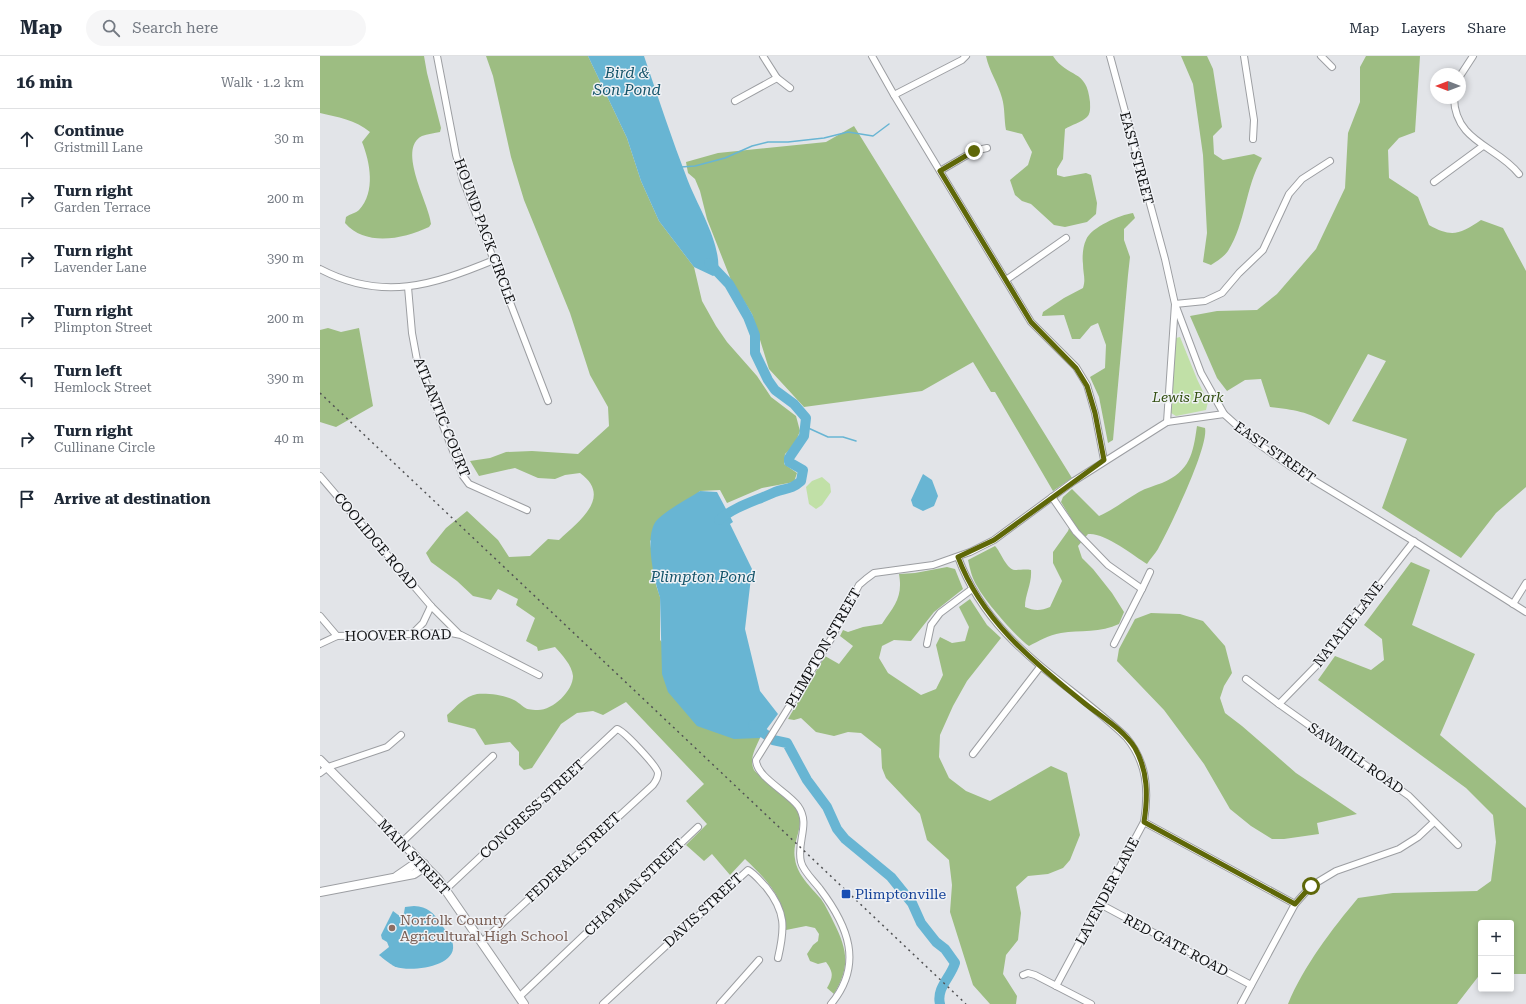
<!DOCTYPE html>
<html lang="en">
<head>
<meta charset="utf-8">
<style>
	:root { --surface:#fff; --page:#f6f6f7; --text:#1f2937; --muted:#747a83; --line:#e0e1e3 }
	body { margin:0; font-family:"Roboto Serif",serif; background:var(--page); color:var(--text) }
	.controls { position:absolute; right:12px; bottom:12px; display:grid; overflow:hidden; border-radius:4px; box-shadow:0 2px 6px #0003 }
	.controls button { width:36px; height:36px; display:grid; place-items:center; padding:0; border:0; border-bottom:1px solid var(--line); background:var(--surface); color:var(--text); font:20px sans-serif }
	.compass { position:absolute; left:1110px; top:12px; width:36px; height:36px; border-radius:50%; background:var(--surface); box-shadow:0 2px 6px #0003; rotate:270deg }
	.stop { position:absolute; width:12px; height:12px; margin:-9px; border:3px solid #5e6708; border-radius:50%; background:#fff }
	.stop.end { background:#5e6708; border-color:#fff; box-shadow:0 1px 4px #0008 }
	.list { margin:0; padding:0; list-style:none }
	h2 { display:flex; justify-content:space-between; align-items:center; height:52px; margin:0; padding:0 16px; font-size:17px }
	h2 small { font-size:13px; font-weight:400; color:var(--muted) }
	.list li { display:grid; grid-template-columns:26px 1fr auto; gap:12px; align-items:center; box-sizing:border-box; height:60px; padding:0 16px; border-top:1px solid var(--line) }
	.list b { display:block; font-size:15px; white-space:nowrap }
	.list p { margin:0; font-size:13px; white-space:nowrap; color:var(--muted) }
	.list em { font-size:13px; font-style:normal; color:var(--muted) }
	.icon { flex:none; width:22px; height:22px; fill:none; stroke:currentColor; stroke-width:2; stroke-linecap:round; stroke-linejoin:round }
	.map { position:relative; flex:none; width:1206px; height:948px; overflow:hidden }
	header { display:flex; align-items:center; gap:24px; box-sizing:border-box; height:56px; padding:0 20px; background:var(--surface); border-bottom:1px solid var(--line) }
	header strong { font-size:19px }
	nav { display:flex; gap:22px; margin-inline-start:auto; font-size:14px }
	.search { width:280px; height:36px; background:var(--page); display:flex; align-items:center; gap:10px; box-sizing:border-box; padding:0 14px; border-radius:22px; color:var(--muted); font-size:15px }
	main { display:flex }
	aside { flex:1; background:var(--surface) }
	.map>svg:first-child { display:block }
</style>
</head>
<body>
<header>
<strong>Map</strong>
<div class="search"><svg class="icon" aria-label="search" viewBox="0 0 24 24"><circle cx="10" cy="10" r="6"/><path d="M15 15l6 6"/></svg>Search here</div>
<nav><a>Map</a><a>Layers</a><a>Share</a></nav>
</header>
<main>
<aside>
<h2>16 min<small>Walk · 1.2 km</small></h2>
<ul class="list">
<li><svg class="icon" aria-label="ahead" viewBox="0 0 24 24"><path d="M12 20V5M6 11l6-6 6 6"/></svg><div><b>Continue</b><p>Gristmill Lane</p></div><em>30 m</em></li>
<li><svg class="icon" aria-label="right" viewBox="0 0 24 24"><path d="M7 20v-9h11M14 6l5 5-5 5"/></svg><div><b>Turn right</b><p>Garden Terrace</p></div><em>200 m</em></li>
<li><svg class="icon" aria-label="right" viewBox="0 0 24 24"><path d="M7 20v-9h11M14 6l5 5-5 5"/></svg><div><b>Turn right</b><p>Lavender Lane</p></div><em>390 m</em></li>
<li><svg class="icon" aria-label="right" viewBox="0 0 24 24"><path d="M7 20v-9h11M14 6l5 5-5 5"/></svg><div><b>Turn right</b><p>Plimpton Street</p></div><em>200 m</em></li>
<li><svg class="icon" aria-label="left" viewBox="0 0 24 24"><path d="M17 20v-9H6M10 6l-5 5 5 5"/></svg><div><b>Turn left</b><p>Hemlock Street</p></div><em>390 m</em></li>
<li><svg class="icon" aria-label="right" viewBox="0 0 24 24"><path d="M7 20v-9h11M14 6l5 5-5 5"/></svg><div><b>Turn right</b><p>Cullinane Circle</p></div><em>40 m</em></li>
<li><svg class="icon" aria-label="arrive" viewBox="0 0 24 24"><path d="M6 21V4h12l-3 4 3 4H6"/></svg><div><b>Arrive at destination</b></div></li>
</ul>
</aside>
<div class="map">
<svg width="1206" height="948" viewBox="0 0 1206 948">
	<rect width="100%" height="100%" fill="#e2e4e8"/>
	<!-- green -->
	<g fill="#c1e0a7">
		<path d="M860,281L877,323L888,346L886,354L856,360L851,357V353L856,282Z"/>
		<path d="M502,421L510,428L511,436L502,449L496,453L489,448L486,431L492,425Z"/>
	</g>
	<!-- forest -->
	<g fill="#9dbd82">
		<path d="M0,0H104L107,17L121,72L120,76C115,77 107,78 102,80C76,93 110,149 111,168L109,171C83,183 46,191 25,167L26,161C30,158 36,157 39,154C56,136 50,106 42,86L50,76C36,64 17,61 0,57Z"/>
		<path d="M166,0H268L307,82L321,125L339,165L374,211L382,245L396,270L407,286L437,320L451,341L476,360L480,375L474,390L465,398L464,408L477,417L474,426L442,432L407,447L400,434L380,435L330,485L336,529L340,541V584L433,682H440C435,693 429,703 434,714C445,727 466,738 475,750C488,768 471,784 475,803C477,819 491,831 501,843C506,850 510,859 514,867C528,895 530,911 514,938L507,932C513,921 514,917 506,906L498,908L490,905L487,898L493,889L498,885L499,878L495,872L486,870L466,874C465,842 447,824 425,803L410,819L392,798L384,805L366,789L387,768L366,745L384,728L306,646L283,659L273,655L257,657L241,668L212,712L204,714L199,709V696L190,686L165,689L155,673L128,666L127,659C136,651 145,640 157,638C167,637 185,639 194,644C205,650 202,654 218,654C233,654 253,635 253,620C252,609 242,599 235,591L218,595L217,591L206,585L215,562L196,549L198,543L178,533L171,544L153,540L137,525L111,506L106,497L126,472L147,455L178,484L189,501L210,500L228,483L239,484C259,465 293,441 260,417L245,419L235,423L218,422L195,412L159,420L150,405L170,402L186,396L212,395L258,398L289,370L288,351L270,319L250,257L204,144L191,101L173,20Z"/>
		<path d="M666,0H733C748,23 767,12 770,46C770,51 771,57 767,61C762,66 751,69 745,73L743,103L737,113V119L744,121L766,117L771,119L777,147L776,158L767,166L745,171L734,169L711,148L702,145L695,139L690,124L708,109L712,96L702,78L686,74C684,63 685,52 682,42C678,27 669,15 666,0Z"/>
		<path d="M861,0H887L893,13L902,71L893,80L894,98L903,104L934,98L942,102C925,132 926,166 908,195C904,201 897,205 891,209L883,206L887,177L883,99L873,28Z"/>
		<path d="M1046,0H1100L1095,76L1079,82L1068,94L1069,122L1098,141L1109,169C1132,182 1140,178 1161,164L1183,172L1206,215V431L1176,457L1141,502L1062,452L1087,383L1032,365L1066,305L1048,298L1009,369C988,355 974,354 950,351L941,323L925,324L907,335L897,322L870,260L897,255L937,254L957,238L996,193L1025,132L1028,77L1040,46V11Z"/>
		<path d="M534,70L752,422L733,435L675,336H671L653,306L602,335L484,351L449,313L432,258L411,224L387,163L380,135L375,123L368,117L366,106L398,97L506,86Z"/>
		<path d="M813,157L815,162L804,173V184L810,201L808,219L793,384L788,387L779,341L770,321L785,312L786,289L778,267L771,270L760,283H752L744,259L722,260L723,256L744,242L763,232C766,223 763,218 763,208C762,201 763,190 766,184C771,171 800,159 813,157Z"/>
		<path d="M8,272L21,276L39,272L53,350L16,371L0,366V274Z"/>
		<path d="M877,370L885,372C889,391 849,473 838,493C835,498 830,503 827,508C813,499 784,476 768,478L758,490L762,502L773,513L792,537L804,556L799,568C781,577 760,574 741,577C728,579 719,585 709,590C695,580 665,545 657,530C652,522 650,513 648,504L675,490C681,496 686,513 695,514C701,514 705,513 711,514C712,528 705,538 705,551C714,555 721,555 730,551L742,525L733,507V496L748,475L752,464L741,446L743,441L752,433L779,460C793,454 805,444 819,436C826,432 834,430 842,427C870,415 873,398 877,370Z"/>
		<path d="M1091,506L1110,514L1092,569L1155,598L1120,679L1206,752V918H1191V867H1161V917L1137,948H968C983,911 1012,873 1038,842L1073,837L1157,835L1171,825L1176,786L1173,759L1146,732L998,624L1015,600L1051,614L1064,604L1062,583L1044,569Z"/>
		<path d="M627,511L635,513L643,533L614,556L591,585L574,584L562,590L559,602L568,617L601,639L616,633L623,619L616,589L620,581L632,587L645,585L649,571L639,551L650,543L667,569L681,582L647,625L633,650L620,679L619,701L629,722L646,735L670,745L731,710L747,717L760,779L750,804L743,812L728,818L708,820L696,831L701,857L698,884L686,899L683,918L697,940L696,948H670L653,929L630,856L632,829L629,804L607,784L600,758L566,722L562,712L561,693L541,677L528,676L514,680L496,676L481,662L474,664L468,663L505,600L519,608L533,590L520,580L523,574L528,576L543,571L562,568C575,549 583,541 579,518L595,517Z"/>
		<path d="M831,557L860,558L883,565L905,590L912,617L904,630L900,642L905,657L922,670L976,717L1037,758L997,767L999,778L964,783H952L931,770L910,753L884,708L844,654L797,605L799,593L815,563Z"/>
	</g>
	<!-- water -->
	<g fill="#68b5d3">
		<path d="M268,0H324C338,41 352,84 368,125C378,151 402,188 398,217L393,220L374,211L339,165L321,125L307,82Z"/>
		<path d="M603,418L612,424L618,440L614,450L603,455L593,450L591,444Z"/>
		<path d="M380,435L397,436L413,466L410,468L432,513L425,573L440,635L458,658L440,682L414,683L377,670L348,636L342,618L340,541C334,524 323,476 338,463C350,452 366,444 380,435Z"/>
		<path d="M94,850C108,851 113,856 121,868C125,874 132,881 133,889C136,911 91,916 76,911C74,911 61,901 59,899L69,891L67,886L62,883L61,879L73,855L81,861L84,857L85,851Z"/>
	</g>
	<g fill="none" stroke-linecap="round" stroke-linejoin="round">
		<!-- stream -->
		<g stroke="#68b5d3" stroke-width="1.5">
			<path d="M361,111L375,110L405,102L432,90L448,86H468L504,82L528,76L553,80L569,68"/>
			<path d="M486,371L508,381H523L536,385"/>
		</g>
		<!-- river -->
		<g stroke="#68b5d3" stroke-width="10">
			<path d="M389,207L409,228L428,261L435,279V297L448,324L455,334L474,348L486,362L484,380L469,402V406L483,414L481,425C471,434 466,432 455,436C436,445 415,450 399,464"/>
			<path d="M433,669L453,684L467,687L487,724L507,751L517,773L525,783L571,821L592,847L601,867L616,886L625,893L635,907C631,921 616,932 620,948"/>
		</g>
		<!-- minor casing -->
		<g stroke="#9c9ea2" stroke-width="8">
			<g id="minor">
				<path d="M117,0L136,99L143,124L228,345"/>
				<path d="M443,0L457,22L470,32"/>
				<path d="M552,0L574,39L711,266L756,311L767,329L775,357L784,404"/>
				<path d="M790,0L845,203L855,248L881,317L904,358L933,384L970,410L1100,489L1206,556"/>
				<path d="M924,0L934,64L933,83"/>
				<path d="M1001,0L1012,11"/>
				<path d="M1140,20L1153,0"/>
				<path d="M574,39L642,4L646,0"/>
				<path d="M1134,42C1135,86 1177,90 1199,118"/>
				<path d="M415,45L457,22"/>
				<path d="M620,115L654,95L667,92"/>
				<path d="M1114,126L1163,90"/>
				<path d="M0,213C63,246 113,229 174,204"/>
				<path d="M686,224L746,182"/>
				<path d="M88,231L92,277L97,304L143,420L149,428L207,454"/>
				<path d="M847,366L855,248L885,245L902,237L919,217L943,194L969,138L982,123L1010,105"/>
				<path d="M0,420L111,550L138,577"/>
				<path d="M732,441L756,476L788,509L822,533L830,516"/>
				<path d="M638,501C670,588 744,622 806,681C827,706 829,734 824,766L736,930"/>
				<path d="M1193,548L1206,527"/>
				<path d="M0,560L17,580"/>
				<path d="M92,578L103,567L111,550"/>
				<path d="M0,588L17,580L131,577L141,579L219,619"/>
				<path d="M607,588L611,569L620,557L652,533"/>
				<path d="M794,588L822,533"/>
				<path d="M926,623L959,648L1089,740L1138,789"/>
				<path d="M959,648L997,609L1094,485"/>
				<path d="M653,698L720,611"/>
				<path d="M0,717L8,711L67,691L81,679"/>
				<path d="M824,766L975,848"/>
				<path d="M82,786L173,700"/>
				<path d="M126,833L297,673C303,674 337,710 338,717C338,721 336,725 333,729L162,886"/>
				<path d="M780,848L931,929"/>
				<path d="M703,919L708,917L715,919L771,948"/>
				<path d="M199,941L378,771"/>
				<path d="M283,948L428,814C435,818 440,825 446,831C466,856 465,872 458,902"/>
				<path d="M400,948L439,904"/>
				<path d="M511,948C544,908 528,870 500,833C494,825 483,815 481,806C476,786 491,768 478,750C468,736 436,721 436,704L511,583L539,529L546,523L554,517L613,509L650,496L674,484L754,425L847,366L904,358"/>
				<path d="M921,948L975,848L991,830L1016,815L1079,793L1098,781L1114,766"/>
			</g>
		</g>
		<!-- major casing -->
		<g stroke="#9c9ea2" stroke-width="10">
			<g id="major">
				<path d="M0,704L118,823L204,948"/>
				<path d="M77,820L93,809L104,808"/>
				<path d="M0,836L94,818L100,814L104,808"/>
			</g>
		</g>
		<!-- minor -->
		<use href="#minor" stroke="#fff" stroke-width="6"/>
		<!-- major -->
		<use href="#major" stroke="#fff" stroke-width="8"/>
		<!-- rail -->
		<path stroke="#515254" stroke-width="1.5" stroke-dasharray="2 4" stroke-linecap="butt" d="M0,337L646,948"/>
	</g>
	<g fill="none" stroke-linecap="round" stroke-linejoin="round">
		<!-- route -->
		<path stroke="#5e6708" stroke-width="5" d="M654,95L620,115L711,266L756,312L767,330L775,357L784,404L674,484L638,501C661,563 712,605 763,646C780,660 803,673 815,692C828,715 828,740 824,766L975,848L991,830"/>
	</g>
	<!-- markers -->
	<rect fill="#1a4fb4" stroke="#eff1f5" stroke-width="1.5" x="521" y="833" width="10" height="10" rx="2"/>
	<circle fill="#8d6e63" stroke="#eff1f5" stroke-width="1.5" cx="72" cy="872" r="4"/>
	<g text-anchor="middle" dominant-baseline="central" stroke-width="3" stroke-linejoin="round" paint-order="stroke">
		<!-- street labels -->
		<g font-size="14" fill="#0e0f10" stroke="#eff1f5">
			<text transform="translate(817 102) rotate(75)">EAST STREET</text>
			<text transform="translate(165 175) rotate(70)">HOUND PACK CIRCLE</text>
			<text transform="translate(122 361) rotate(68)">ATLANTIC COURT</text>
			<text transform="translate(955 396) rotate(35)">EAST STREET</text>
			<text transform="translate(56 485) rotate(50)">COOLIDGE ROAD</text>
			<text transform="translate(1028 568) rotate(-52)">NATALIE LANE</text>
			<text transform="translate(78 579) rotate(-1)">HOOVER ROAD</text>
			<text transform="translate(503 592) rotate(-60)">PLIMPTON STREET</text>
			<text transform="translate(1036 702) rotate(35)">SAWMILL ROAD</text>
			<text transform="translate(212 753) rotate(-43)">CONGRESS STREET</text>
			<text transform="translate(94 801) rotate(47)">MAIN STREET</text>
			<text transform="translate(253 801) rotate(-43)">FEDERAL STREET</text>
			<text transform="translate(314 831) rotate(-44)">CHAPMAN STREET</text>
			<text transform="translate(787 835) rotate(-62)">LAVENDER LANE</text>
			<text transform="translate(383 854) rotate(-43)">DAVIS STREET</text>
			<text transform="translate(856 889) rotate(28)">RED GATE ROAD</text>
		</g>
		<!-- park labels -->
		<g font-size="14" font-style="italic" fill="#324e10" stroke="#eff1f5">
			<text x="868" y="341">Lewis Park</text>
		</g>
		<!-- transit labels -->
		<g font-size="14" fill="#164399" stroke="#eff1f5" text-anchor="start">
			<text x="535" y="838">Plimptonville</text>
		</g>
		<!-- education labels -->
		<g font-size="14" fill="#785e54" stroke="#eff1f5" text-anchor="start">
			<text x="80" y="864">Norfolk County<tspan x="80" dy="16">Agricultural High School</tspan></text>
		</g>
		<!-- water labels -->
		<g font-size="15" font-style="italic" fill="#16556b" stroke="#eff1f5">
			<text x="307" y="17">Bird &amp;<tspan x="307" dy="17">Son Pond</tspan></text>
			<text x="383" y="521">Plimpton Pond</text>
		</g>
	</g>
</svg>
<div class="controls">
<button>+</button>
<button>−</button>
</div>
<svg class="compass" viewBox="-18 -18 36 36"><path d="M0-13l5 13h-10z" fill="#e53935"/><path d="M0 13l5-13h-10z" fill="#747a83"/></svg>
<div class="stop" style="left:991px;top:830px"></div>
<div class="stop end" style="left:654px;top:95px"></div>
</div>
</main>
</body>
</html>
